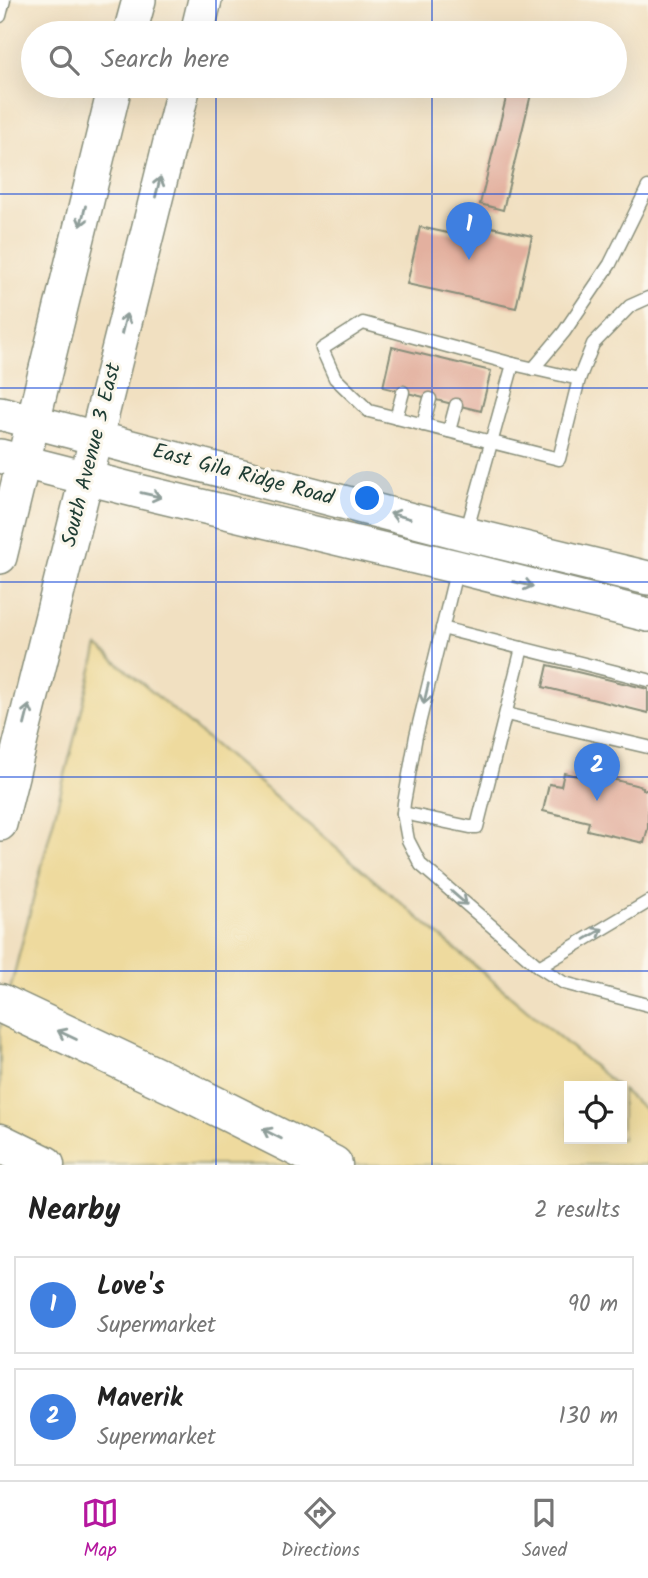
<!DOCTYPE html>
<html lang="en">
<head>
<meta charset="utf-8">
<style>
	:root { --surface:#fff; --page:#f6f6f6; --text:#222; --muted:#767676; --line:#e0e0e0; --accent:#b5179e }
	body { margin:0; font-family:Kalam,sans-serif; background:var(--page); color:var(--text) }
	.controls { position:absolute; right:21px; bottom:21px; display:grid; overflow:hidden; border-radius:0px; box-shadow:0 7px 28px #0002 }
	.controls button { width:63px; height:63px; display:grid; place-items:center; padding:0; border:0; border-bottom:2px solid var(--line); background:var(--surface); color:var(--text); font:35px sans-serif }
	.you { position:absolute; left:368px; top:499px; width:24px; height:24px; margin:-18px; border:5px solid #fff; border-radius:50%; background:#1a73e8; box-shadow:0 0 0 10px #1a73e833 }
	.badge { display:grid; place-items:center; width:46px; height:46px; border-radius:50%; background:var(--accent); color:#fff; font-size:23px; font-weight:700 }
	.pin { position:absolute; translate:-50% -58px; filter:drop-shadow(0 2px 4px #0008) }
	.pin::after { content:''; position:absolute; top:37px; width:24px; height:21px; background:inherit; clip-path:polygon(0 0,100% 0,50% 100%) }
	.list { margin:0; padding:0; list-style:none }
	h2 { display:flex; justify-content:space-between; align-items:center; height:91px; margin:0; padding:0 28px; font-size:30px }
	h2 small { font-size:23px; font-weight:400; color:var(--muted) }
	.list li { display:grid; grid-template-columns:46px 1fr auto; gap:21px; align-items:center; box-sizing:border-box; height:98px; margin:0 14px 14px; padding:0 14px; border:2px solid var(--line); border-radius:0px }
	.list b { display:block; font-size:26px; white-space:nowrap }
	.list p { margin:0; font-size:23px; white-space:nowrap; color:var(--muted) }
	.list em { font-size:23px; font-style:normal; color:var(--muted) }
	.icon { flex:none; width:38px; height:38px; fill:none; stroke:currentColor; stroke-width:2; stroke-linecap:round; stroke-linejoin:round }
	.map { position:relative; flex:none; width:648px; height:1165px; overflow:hidden }
	.search { position:absolute; background:var(--surface); box-shadow:0 7px 28px #0002; left:21px; right:21px; top:21px; height:77px; display:flex; align-items:center; gap:18px; box-sizing:border-box; padding:0 24px; border-radius:38px; color:var(--muted); font-size:26px }
	.sheet { height:315px; background:var(--surface) }
	nav { display:flex; justify-content:space-around; align-items:center; box-sizing:border-box; height:98px; border-top:2px solid var(--line); background:var(--surface); font-size:19px; color:var(--muted) }
	nav a { display:grid; justify-items:center; gap:4px }
	nav .on { color:var(--accent) }
	.map>svg:first-child { display:block }
</style>
</head>
<body>
<div class="map">
<svg width="648" height="1165" viewBox="0 0 648 1165">
	<rect width="100%" height="100%" fill="#fbf7ec"/>
	<filter id="ink" filterUnits="userSpaceOnUse"><feTurbulence type="fractalNoise" baseFrequency=".0143" numOctaves="2"/><feDisplacementMap in="SourceGraphic" scale="14" xChannelSelector="R" yChannelSelector="G"/><feConvolveMatrix kernelMatrix="1 2 1 2 8 2 1 2 1" color-interpolation-filters="sRGB"/></filter>
	<filter id="wash" filterUnits="userSpaceOnUse"><feTurbulence type="fractalNoise" baseFrequency=".00686" numOctaves="4" result="noise"/><feDisplacementMap in="SourceGraphic" scale="28" xChannelSelector="R" yChannelSelector="G"/><feGaussianBlur stdDeviation="1.57" result="paint"/><feColorMatrix in="noise" values="0 0 0 0 0 0 0 0 0 0 0 0 0 0 0 0 0 1.4 0 .05"/><feComposite in="paint" operator="in"/></filter>
	<g filter="url(#wash)">
		<rect width="100%" height="100%" fill="#f1e0c1"/>
		<!-- sand -->
		<path fill="#eeda9e" stroke="#868c69" stroke-width="2" d="M98,646L617,1086H569V1139H622V1090L648,1112V1165H0V1029Z"/>
		<g id="blocks">
			<!-- building -->
			<g fill="#e3b09f">
				<path d="M509,86H533L503,210L480,204Z"/>
				<path d="M460,220L532,236L516,308L407,284L420,227L457,235Z"/>
				<path d="M392,347L491,371L481,411L383,387Z"/>
				<path d="M548,665L648,689V713L543,687Z"/>
				<path d="M564,773L577,776L578,773L597,777V775L643,787V789L648,791V828L644,843L587,830L589,822L543,811L549,784L561,786Z"/>
			</g>
		</g>
	</g>
	<g filter="url(#ink)">
		<use href="#blocks" fill-opacity="0" stroke="#888e7a" stroke-width="2"/>
		<g fill="none" stroke-linecap="round" stroke-linejoin="round">
			<!-- lane casing -->
			<g stroke="#888e7a" stroke-width="15">
				<g id="lane">
					<path d="M0,16L4,0"/>
					<path d="M363,323L513,364L579,379L559,459L369,411L335,378L322,349Z"/>
					<path d="M533,369L564,332L610,264L648,187"/>
					<path d="M579,379L593,344L630,306L648,298"/>
					<path d="M396,418L403,392"/>
					<path d="M423,425L430,399"/>
					<path d="M449,431L456,405"/>
					<path d="M466,533L513,364"/>
					<path d="M457,568L416,736L404,803L403,813L408,840L421,865L539,967L564,983L648,1005"/>
					<path d="M442,628L648,680"/>
					<path d="M506,714L648,747"/>
					<path d="M403,813L470,827H477L522,648"/>
					<path d="M539,967L648,902"/>
				</g>
			</g>
			<!-- secondary casing -->
			<g stroke="#888e7a" stroke-width="36">
				<g id="secondary">
					<path d="M130,33L139,0"/>
					<path d="M197,33L205,0"/>
					<path d="M0,413L466,534L648,578"/>
					<path d="M0,456L138,491L457,567L648,615"/>
					<path d="M0,557L115,86"/>
					<path d="M0,824L184,86"/>
				</g>
			</g>
			<!-- highway casing -->
			<g stroke="#888e7a" stroke-width="41">
				<g id="highway">
					<path d="M0,1003L180,1088L333,1165"/>
					<path d="M0,1143L45,1165"/>
				</g>
			</g>
			<!-- lane -->
			<use href="#lane" stroke="#fff" stroke-width="12"/>
			<!-- secondary -->
			<use href="#secondary" stroke="#fff" stroke-width="33"/>
			<!-- highway -->
			<use href="#highway" stroke="#fff" stroke-width="38"/>
		</g>
		<!-- one-way arrows -->
		<defs><path id="oneway-shaft" d="M-6 0H5M1.5-3L5.5 0L1.5 3" fill="none" stroke-width="1.6" stroke-linecap="round" stroke-linejoin="round" transform="scale(1.75)"/></defs>
		<g stroke="#8f9e9a">
			<use href="#oneway-shaft" transform="translate(158 187) rotate(-76)"/>
			<use href="#oneway-shaft" transform="translate(83 216) rotate(104)"/>
			<use href="#oneway-shaft" transform="translate(124 324) rotate(-76)"/>
			<use href="#oneway-shaft" transform="translate(151 495) rotate(13)"/>
			<use href="#oneway-shaft" transform="translate(400 516) rotate(-165)"/>
			<use href="#oneway-shaft" transform="translate(523 584) rotate(14)"/>
			<use href="#oneway-shaft" transform="translate(426 694) rotate(103)"/>
			<use href="#oneway-shaft" transform="translate(27 715) rotate(-76)"/>
			<use href="#oneway-shaft" transform="translate(459 898) rotate(41)"/>
			<use href="#oneway-shaft" transform="translate(594 934) rotate(-31)"/>
			<use href="#oneway-shaft" transform="translate(67 1035) rotate(-155)"/>
			<use href="#oneway-shaft" transform="translate(272 1134) rotate(-153)"/>
		</g>
	</g>
	<!-- grid -->
	<path fill="none" stroke="#1d4ed8" stroke-width="2" stroke-opacity="0.55" d="M216,0V33M432,0V33M216,86V1165M432,86V1165M0,194H648M0,388H648M0,582H648M0,777H648M0,971H648"/>
	<g text-anchor="middle" dominant-baseline="central" stroke-width="6" stroke-linejoin="round" paint-order="stroke">
		<!-- street labels -->
		<g font-size="21" fill="#1f3d34" stroke="#fbf7ec">
			<text transform="translate(92 455) rotate(-76)">South Avenue 3 East</text>
			<text transform="translate(243 475) rotate(15)">East Gila Ridge Road</text>
		</g>
	</g>
</svg>
<div class="controls">
<button><svg class="icon" aria-label="locate" viewBox="0 0 24 24"><circle cx="12" cy="12" r="6"/><path d="M12 2v4M12 18v4M2 12h4M18 12h4"/></svg></button>
</div>
<div class="you"></div>
<div class="pin badge" style="left:469px;top:260px;background:#3f7fe0">1</div>
<div class="pin badge" style="left:597px;top:801px;background:#3f7fe0">2</div>
<div class="search"><svg class="icon" aria-label="search" viewBox="0 0 24 24"><circle cx="10" cy="10" r="6"/><path d="M15 15l6 6"/></svg>Search here</div>
</div>
<section class="sheet">
<h2>Nearby<small>2 results</small></h2>
<ul class="list">
<li><span class="badge" style="background:#3f7fe0">1</span><div><b>Love's</b><p>Supermarket</p></div><em>90 m</em></li>
<li><span class="badge" style="background:#3f7fe0">2</span><div><b>Maverik</b><p>Supermarket</p></div><em>130 m</em></li>
</ul>
</section>
<nav>
<a class="on"><svg class="icon" aria-label="map" viewBox="0 0 24 24"><path d="M3 6l6-2 6 2 6-2v14l-6 2-6-2-6 2zM9 4v14M15 6v14"/></svg>Map</a>
<a><svg class="icon" aria-label="directions" viewBox="0 0 24 24"><path d="M12 3l9 9-9 9-9-9zM9 14v-3h6M13 9l2 2-2 2"/></svg>Directions</a>
<a><svg class="icon" aria-label="saved" viewBox="0 0 24 24"><path d="M7 4h10v16l-5-4-5 4z"/></svg>Saved</a>
</nav>
</body>
</html>
